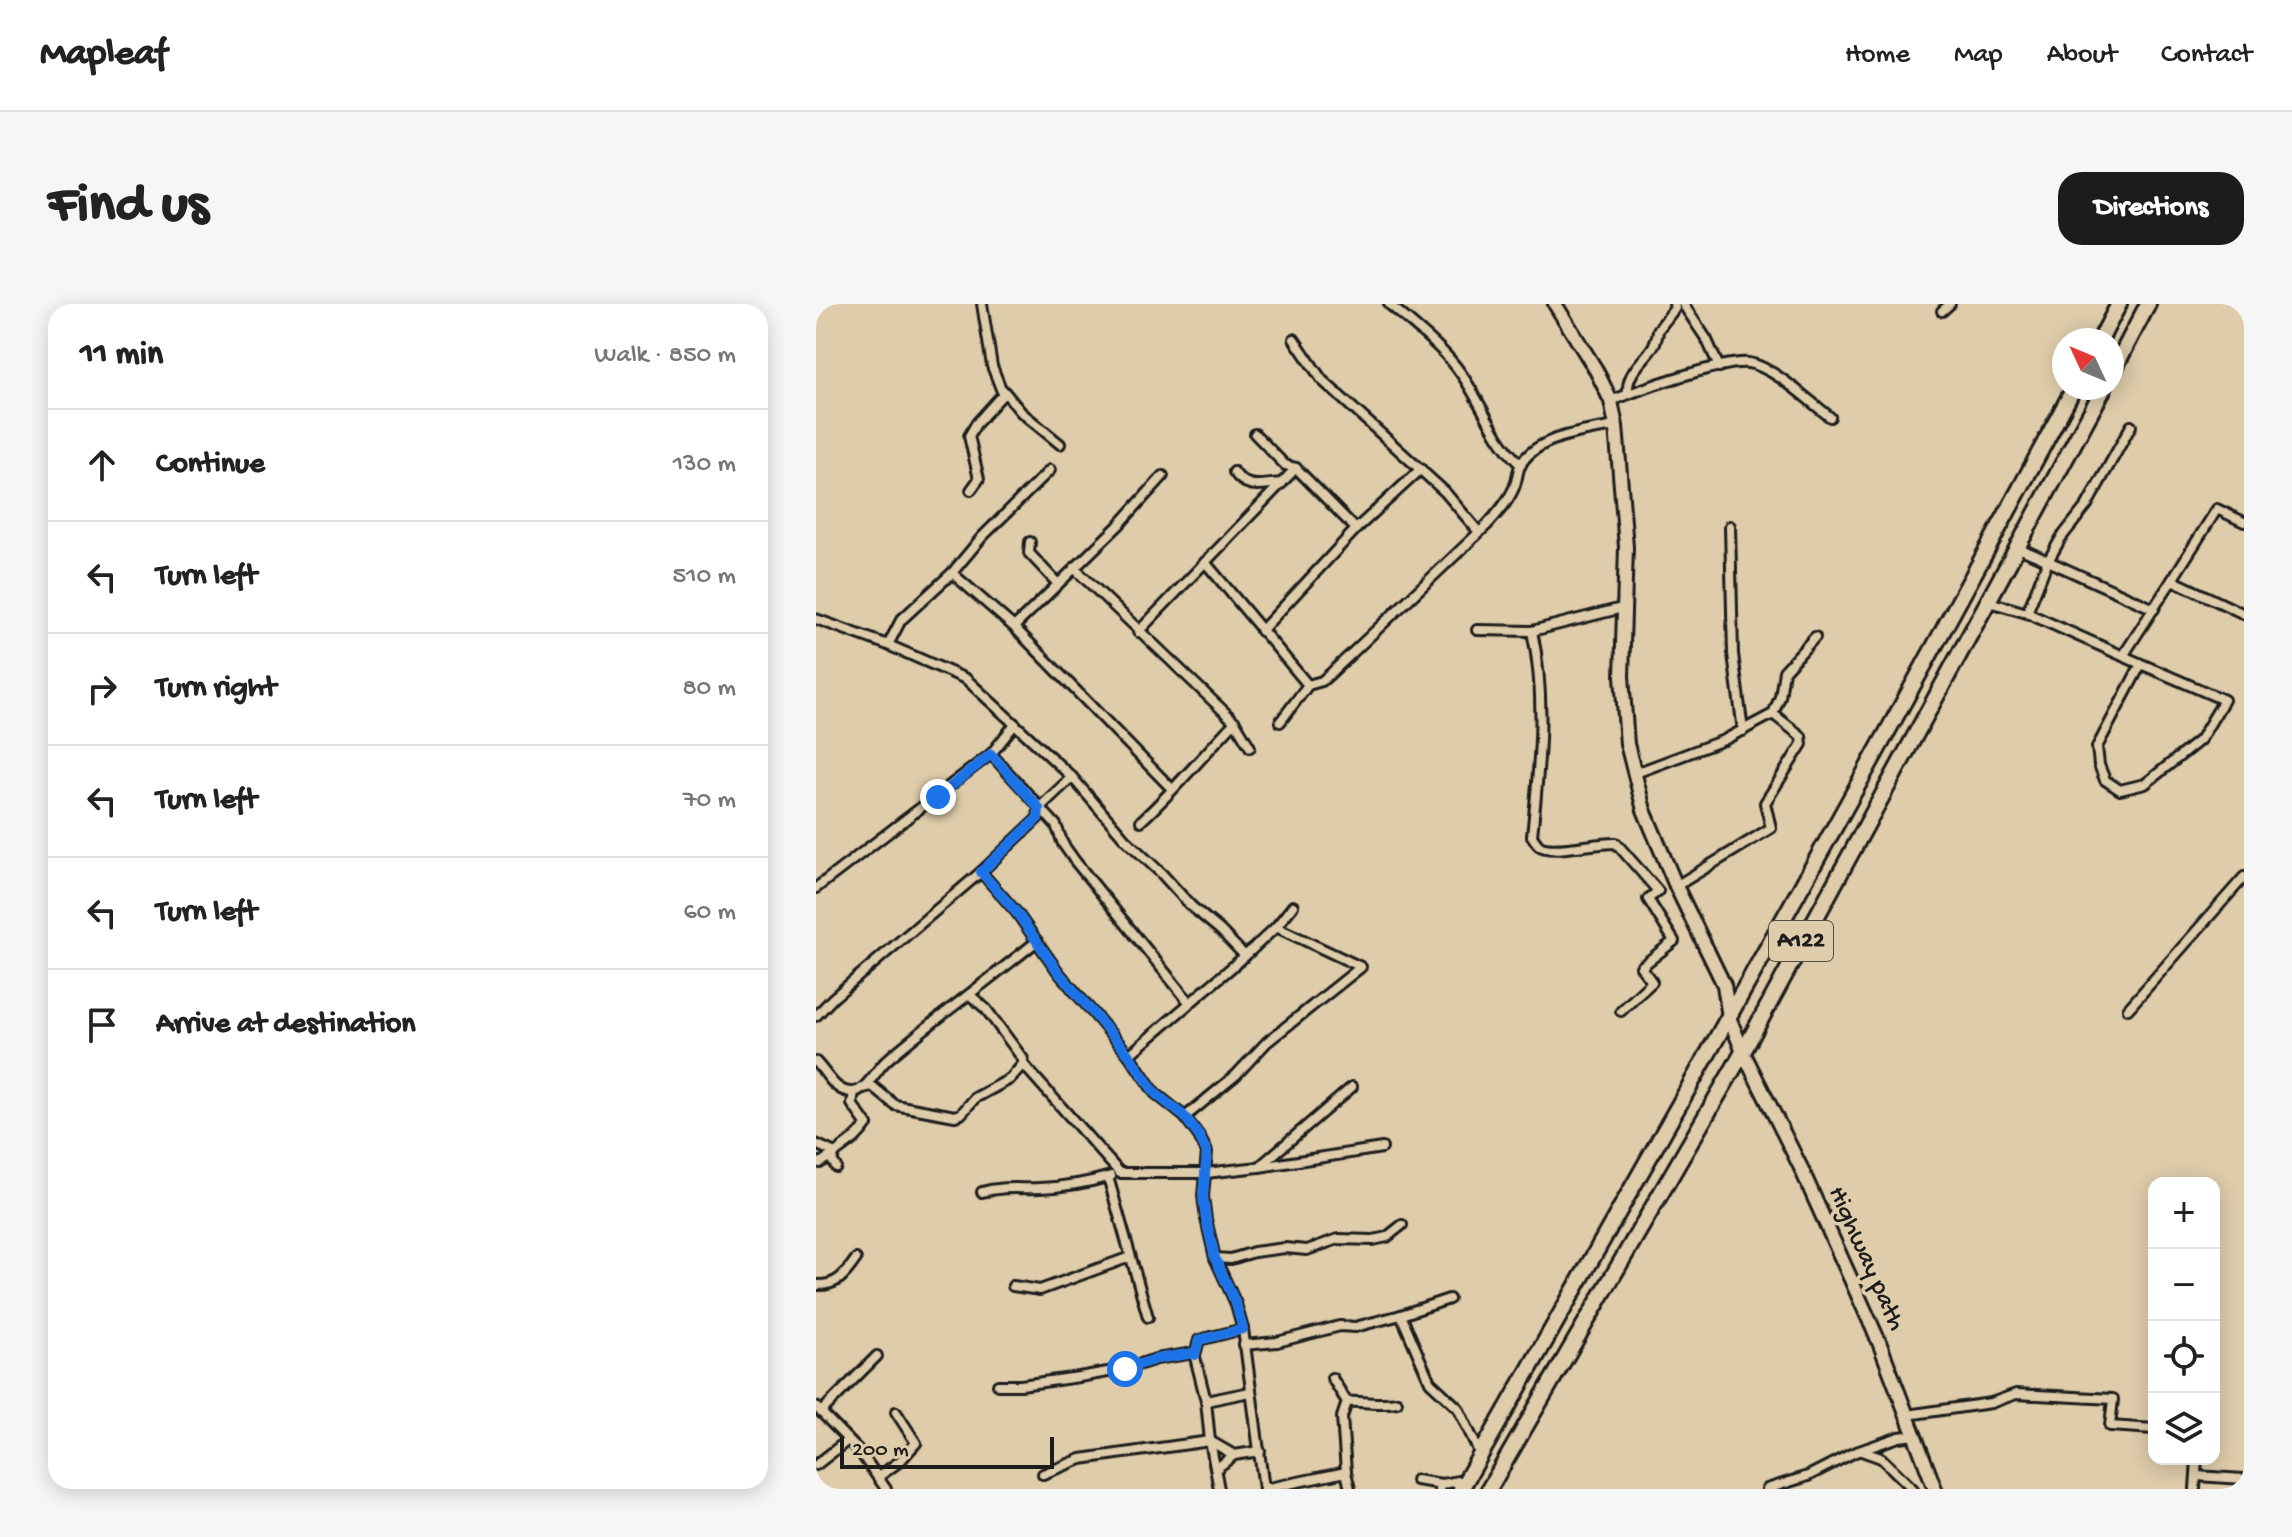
<!DOCTYPE html>
<html lang="en">
<head>
<meta charset="utf-8">
<style>
	:root { --surface:#fff; --page:#f6f6f6; --text:#222; --muted:#767676; --line:#e0e0e0; --accent:#1c1c1c }
	body { margin:0; font-family:"Gochi Hand",sans-serif; background:var(--page); color:var(--text) }
	.controls { position:absolute; right:24px; bottom:24px; display:grid; overflow:hidden; border-radius:16px; box-shadow:0 4px 20px #0003 }
	.controls button { width:72px; height:72px; display:grid; place-items:center; padding:0; border:0; border-bottom:2px solid var(--line); background:var(--surface); color:var(--text); font:40px sans-serif }
	.compass { position:absolute; left:1236px; top:24px; width:72px; height:72px; border-radius:50%; background:var(--surface); box-shadow:0 4px 20px #0003; rotate:314deg }
	.scale { position:absolute; left:24px; bottom:20px; width:214px; box-sizing:border-box; padding-left:8px; border:4px solid #1c1c1c; border-top:0; font-size:22px; line-height:28px; white-space:nowrap; color:#1c1c1c; -webkit-text-stroke:6px #deccaa; paint-order:stroke }
	.stop { position:absolute; width:24px; height:24px; margin:-18px; border:6px solid #1a73e8; border-radius:50%; background:#fff }
	.stop.end { background:#1a73e8; border-color:#fff; box-shadow:0 2px 8px #0008 }
	.list { margin:0; padding:0; list-style:none }
	h2 { display:flex; justify-content:space-between; align-items:center; height:104px; margin:0; padding:0 32px; font-size:34px }
	h2 small { font-size:26px; font-weight:400; color:var(--muted) }
	.list li { display:grid; grid-template-columns:52px 1fr auto; gap:24px; align-items:center; box-sizing:border-box; height:112px; padding:0 32px; border-top:2px solid var(--line) }
	.list b { display:block; font-size:30px; white-space:nowrap }
	.list em { font-size:26px; font-style:normal; color:var(--muted) }
	.icon { flex:none; width:44px; height:44px; fill:none; stroke:currentColor; stroke-width:2; stroke-linecap:round; stroke-linejoin:round }
	.map { position:relative; flex:none; width:1428px; height:1185px; overflow:hidden; border-radius:24px }
	header { display:flex; align-items:center; gap:48px; box-sizing:border-box; height:112px; padding:0 40px; background:var(--surface); border-bottom:2px solid var(--line) }
	header strong { font-size:38px }
	nav { display:flex; gap:44px; margin-inline-start:auto; font-size:28px }
	.intro { display:flex; align-items:center; justify-content:space-between; box-sizing:border-box; height:192px; padding:0 48px }
	h1 { margin:0; font-size:56px }
	.button { padding:20px 36px; border-radius:24px; background:var(--accent); color:#fff; font-size:28px; font-weight:700 }
	main { display:flex; gap:48px; padding:0 48px }
	aside { flex:1; background:var(--surface); border-radius:24px; box-shadow:0 4px 20px #0003 }
	.map>svg:first-child { display:block }
</style>
</head>
<body>
<header>
<strong>Mapleaf</strong>
<nav><a>Home</a><a>Map</a><a>About</a><a>Contact</a></nav>
</header>
<div class="intro"><h1>Find us</h1><a class="button">Directions</a></div>
<main>
<aside>
<h2>11 min<small>Walk · 850 m</small></h2>
<ul class="list">
<li><svg class="icon" aria-label="ahead" viewBox="0 0 24 24"><path d="M12 20V5M6 11l6-6 6 6"/></svg><div><b>Continue</b></div><em>130 m</em></li>
<li><svg class="icon" aria-label="left" viewBox="0 0 24 24"><path d="M17 20v-9H6M10 6l-5 5 5 5"/></svg><div><b>Turn left</b></div><em>510 m</em></li>
<li><svg class="icon" aria-label="right" viewBox="0 0 24 24"><path d="M7 20v-9h11M14 6l5 5-5 5"/></svg><div><b>Turn right</b></div><em>80 m</em></li>
<li><svg class="icon" aria-label="left" viewBox="0 0 24 24"><path d="M17 20v-9H6M10 6l-5 5 5 5"/></svg><div><b>Turn left</b></div><em>70 m</em></li>
<li><svg class="icon" aria-label="left" viewBox="0 0 24 24"><path d="M17 20v-9H6M10 6l-5 5 5 5"/></svg><div><b>Turn left</b></div><em>60 m</em></li>
<li><svg class="icon" aria-label="arrive" viewBox="0 0 24 24"><path d="M6 21V4h12l-3 4 3 4H6"/></svg><div><b>Arrive at destination</b></div></li>
</ul>
</aside>
<div class="map">
<svg width="1428" height="1185" viewBox="0 0 1428 1185">
	<rect width="100%" height="100%" fill="#deccaa"/>
	<filter id="ink" filterUnits="userSpaceOnUse"><feTurbulence type="fractalNoise" baseFrequency=".0125" numOctaves="2"/><feDisplacementMap in="SourceGraphic" scale="16" xChannelSelector="R" yChannelSelector="G"/><feConvolveMatrix kernelMatrix="1 2 1 2 8 2 1 2 1" color-interpolation-filters="sRGB"/></filter>
	<g filter="url(#ink)">
		<g fill="none" stroke-linecap="round" stroke-linejoin="round">
			<!-- street casing -->
			<g stroke="#1c1c1c" stroke-width="14">
				<g id="street">
					<path d="M573,0C597,21 628,44 646,71C667,101 677,135 705,161"/>
					<path d="M867,0L891,36L903,63"/>
					<path d="M1126,7L1134,0"/>
					<path d="M478,35L506,76L629,188L662,227"/>
					<path d="M187,86L205,108L244,140"/>
					<path d="M812,90C809,61 841,53 842,26L859,4L858,0"/>
					<path d="M795,97C821,86 907,56 932,59C957,62 994,98 1014,113"/>
					<path d="M439,130L469,161L480,164L540,225"/>
					<path d="M418,168C431,187 446,180 466,179"/>
					<path d="M155,186L163,175L153,132L160,120L187,90L176,62L166,0"/>
					<path d="M914,222L917,350L927,427"/>
					<path d="M214,238L213,249L242,280"/>
					<path d="M1201,243L1338,305"/>
					<path d="M389,258L492,381"/>
					<path d="M258,264L419,418C387,451 359,486 325,517"/>
					<path d="M136,269L198,323L356,485"/>
					<path d="M1356,276L1401,205L1428,218"/>
					<path d="M1173,298L1211,309L1231,259L1245,234L1271,201L1315,122"/>
					<path d="M1211,309L1325,360L1281,443L1283,461L1289,476L1304,486L1329,480L1384,436L1408,396L1325,360"/>
					<path d="M0,315L72,341L150,375L256,473L309,535L346,570L375,602L404,626L429,652"/>
					<path d="M198,323L302,222L347,172"/>
					<path d="M661,326L716,327L806,304"/>
					<path d="M445,327L540,225L605,165"/>
					<path d="M716,327C731,396 723,462 716,532C718,535 721,540 724,542C736,550 782,538 800,539L842,587L832,595L858,637L825,663L836,678L805,707"/>
					<path d="M322,328L480,164"/>
					<path d="M72,341L85,316L136,269L166,233L234,166"/>
					<path d="M1307,352L1356,276L1428,310"/>
					<path d="M419,418L434,443"/>
					<path d="M464,418L492,381L506,377L514,370L671,221C681,210 691,199 697,186C701,179 701,169 704,162C719,132 771,127 800,122"/>
					<path d="M175,450L240,521L247,540L259,557L373,698"/>
					<path d="M817,470L908,436L957,410L964,393L968,367L999,333"/>
					<path d="M165,568L201,609L243,669L313,751L339,789L369,813L383,832L391,848L387,892L390,915L399,954L420,1000L427,1025L448,1185"/>
					<path d="M860,582L955,524L949,499L986,440L985,432L957,410"/>
					<path d="M0,584L175,450L199,420"/>
					<path d="M154,691L170,705L207,755V760"/>
					<path d="M1312,705L1428,573"/>
					<path d="M0,712L17,694L165,568L222,514L223,504L256,473"/>
					<path d="M313,751L429,652L460,623L477,602"/>
					<path d="M0,758C11,769 19,789 37,788C51,787 61,764 72,755C120,714 172,677 221,637"/>
					<path d="M47,784L56,782L79,801L139,812L145,810L159,794L194,775L207,760L304,869H390L443,863L536,783"/>
					<path d="M369,813L420,771L451,738L545,663L460,623"/>
					<path d="M0,840L19,849L39,834L51,821L36,800L38,788"/>
					<path d="M4,859L19,849L16,856L20,863"/>
					<path d="M443,863L566,844"/>
					<path d="M292,873L332,1013"/>
					<path d="M166,888C186,882 204,885 224,884C249,883 271,879 295,872"/>
					<path d="M399,954L415,955L438,948L469,944L491,946L522,935L557,936L571,933L586,921"/>
					<path d="M0,981C21,982 29,971 40,955"/>
					<path d="M197,982L224,986L314,953"/>
					<path d="M585,1011L633,995"/>
					<path d="M428,1041L461,1038L524,1022L539,1023L585,1011L614,1078L642,1104L664,1150"/>
					<path d="M516,1074L531,1098L526,1113L530,1168"/>
					<path d="M182,1081H205L263,1073L309,1065L340,1055L378,1049"/>
					<path d="M390,1097L434,1088"/>
					<path d="M531,1098C548,1097 564,1101 581,1098"/>
					<path d="M0,1103L44,1148L70,1185"/>
					<path d="M5,1108L61,1052"/>
					<path d="M1091,1111L1175,1099L1200,1090L1297,1095L1294,1122L1338,1125"/>
					<path d="M1048,1148L1065,1154L1097,1185"/>
					<path d="M0,1161L32,1136"/>
					<path d="M400,1165L418,1151L444,1147"/>
					<path d="M227,1170L265,1155L394,1137L418,1151"/>
					<path d="M1380,1172L1428,1175"/>
					<path d="M62,1173L84,1157L100,1139L80,1108"/>
					<path d="M600,1176L626,1180"/>
					<path d="M403,1185L394,1137L390,1097L378,1049L379,1051L383,1036L427,1025"/>
					<path d="M448,1185L530,1168L534,1185"/>
					<path d="M623,1185L626,1180L643,1177L647,1181"/>
					<path d="M951,1185L992,1172L1037,1149L1083,1133L1099,1131"/>
					<path d="M1379,1185L1381,1155"/>
				</g>
			</g>
			<!-- secondary casing -->
			<g stroke="#1c1c1c" stroke-width="18">
				<path id="secondary" d="M739,0L780,66L795,97L800,122L810,243L806,372L811,440L828,506L860,582L908,681L913,713L927,748L984,862L1063,1038L1119,1185"/>
			</g>
			<!-- highway casing -->
			<g stroke="#1c1c1c" stroke-width="20">
				<g id="highway">
					<path d="M1284,36L1303,0"/>
					<path d="M1296,69L1332,0"/>
					<path d="M645,1185C853,820 1060,455 1258,84"/>
					<path d="M673,1185L927,748L1288,84"/>
				</g>
			</g>
			<!-- street -->
			<use href="#street" stroke="#deccaa" stroke-width="8"/>
			<!-- secondary -->
			<use href="#secondary" stroke="#deccaa" stroke-width="12"/>
			<!-- highway -->
			<use href="#highway" stroke="#deccaa" stroke-width="14"/>
		</g>
	</g>
	<g fill="none" stroke-linecap="round" stroke-linejoin="round" filter="url(#ink)">
		<!-- route -->
		<path stroke="#1a73e8" stroke-width="10" d="M122,493L175,450L223,504L222,514L165,568L201,609L243,669L313,751L339,789L369,813L383,832L391,848L387,892L390,915L399,954L420,1000L427,1025L383,1036L379,1051L378,1049L340,1055L309,1065"/>
	</g>
	<g text-anchor="middle" dominant-baseline="central" stroke-width="7" stroke-linejoin="round" paint-order="stroke">
		<!-- shield labels -->
		<rect fill="#deccaa" stroke="#565147" stroke-width="2" x="953" y="617" width="64" height="40" rx="6"/>
		<g font-size="24" font-weight="bold" fill="#1c1c1c">
			<text x="985" y="637">A122</text>
		</g>
		<!-- street labels -->
		<g font-size="26" fill="#1c1c1c" stroke="#deccaa">
			<text transform="translate(1049 955) rotate(66)">Highway path</text>
		</g>
	</g>
</svg>
<div class="controls">
<button>+</button>
<button>−</button>
<button><svg class="icon" aria-label="locate" viewBox="0 0 24 24"><circle cx="12" cy="12" r="6"/><path d="M12 2v4M12 18v4M2 12h4M18 12h4"/></svg></button>
<button><svg class="icon" aria-label="layers" viewBox="0 0 24 24"><path d="M12 4l9 5-9 5-9-5zM3 14l9 5 9-5"/></svg></button>
</div>
<svg class="compass" viewBox="-18 -18 36 36"><path d="M0-13l5 13h-10z" fill="#e53935"/><path d="M0 13l5-13h-10z" fill="#767676"/></svg>
<div class="scale">200 m</div>
<div class="stop" style="left:309px;top:1065px"></div>
<div class="stop end" style="left:122px;top:493px"></div>
</div>
</main>
</body>
</html>
